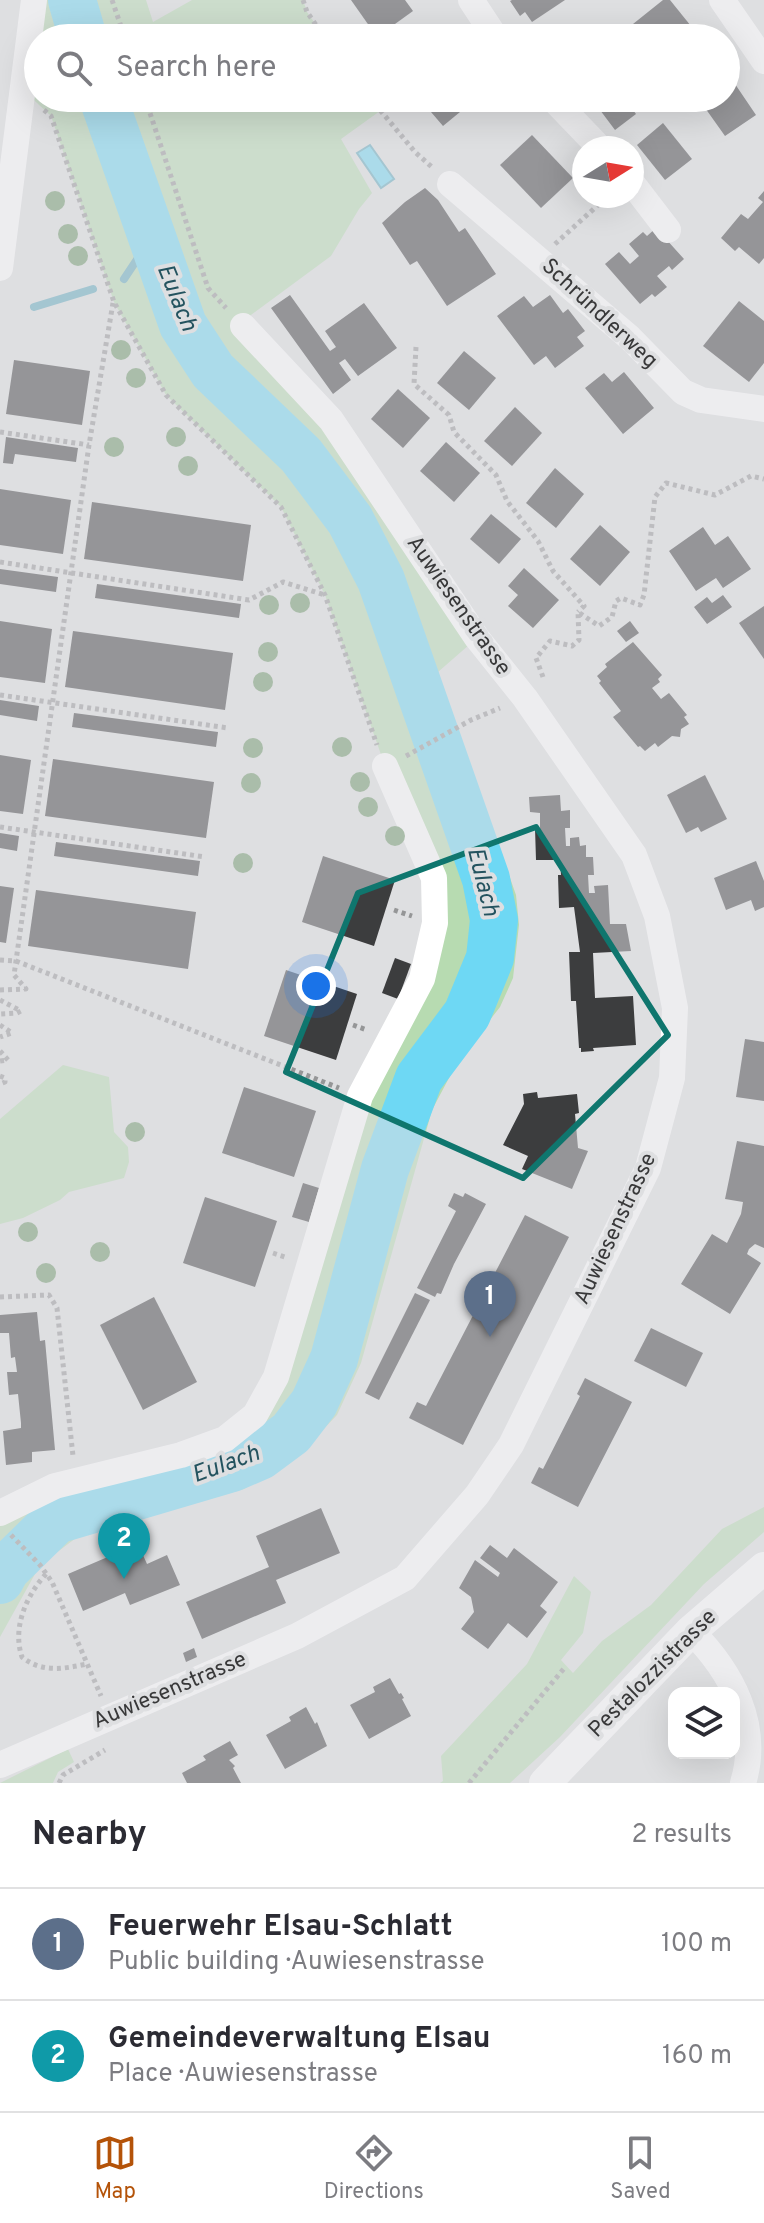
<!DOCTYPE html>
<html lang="en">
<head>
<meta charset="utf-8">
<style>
	:root { --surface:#fff; --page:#f2f2f3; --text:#2b2b33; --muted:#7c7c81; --line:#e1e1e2; --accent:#b45309 }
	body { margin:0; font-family:Overpass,sans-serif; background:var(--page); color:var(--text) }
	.controls { position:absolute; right:24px; bottom:24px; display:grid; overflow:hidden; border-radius:16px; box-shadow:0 8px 32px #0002 }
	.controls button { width:72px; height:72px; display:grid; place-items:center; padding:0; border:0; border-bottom:2px solid var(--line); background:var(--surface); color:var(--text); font:40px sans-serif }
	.compass { position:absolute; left:572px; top:136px; width:72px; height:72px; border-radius:50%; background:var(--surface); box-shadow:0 8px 32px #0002; rotate:79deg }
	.you { position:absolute; left:316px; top:986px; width:28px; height:28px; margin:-20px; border:6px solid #fff; border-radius:50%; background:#1a73e8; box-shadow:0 0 0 12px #1a73e833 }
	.badge { display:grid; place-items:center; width:52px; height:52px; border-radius:50%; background:var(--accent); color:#fff; font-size:26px; font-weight:700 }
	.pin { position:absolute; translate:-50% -66px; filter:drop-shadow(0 2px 4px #0008) }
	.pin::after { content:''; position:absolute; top:42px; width:28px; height:24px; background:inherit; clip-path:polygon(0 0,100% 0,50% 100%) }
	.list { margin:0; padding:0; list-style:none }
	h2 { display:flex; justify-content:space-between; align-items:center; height:104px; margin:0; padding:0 32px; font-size:34px }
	h2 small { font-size:26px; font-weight:400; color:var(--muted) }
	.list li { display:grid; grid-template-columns:52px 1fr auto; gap:24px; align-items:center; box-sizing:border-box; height:112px; padding:0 32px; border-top:2px solid var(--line) }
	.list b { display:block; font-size:30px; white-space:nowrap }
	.list p { margin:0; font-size:26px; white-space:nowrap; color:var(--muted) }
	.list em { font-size:26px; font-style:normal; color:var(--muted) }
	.icon { flex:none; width:44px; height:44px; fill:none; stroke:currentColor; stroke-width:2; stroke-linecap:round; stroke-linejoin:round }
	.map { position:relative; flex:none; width:764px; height:1783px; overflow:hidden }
	.search { position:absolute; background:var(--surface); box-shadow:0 8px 32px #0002; left:24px; right:24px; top:24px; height:88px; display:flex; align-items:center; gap:20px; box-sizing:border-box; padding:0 28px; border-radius:44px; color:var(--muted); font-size:30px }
	.sheet { height:328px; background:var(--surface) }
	nav { display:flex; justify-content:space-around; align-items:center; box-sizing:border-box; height:112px; border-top:2px solid var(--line); background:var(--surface); font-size:22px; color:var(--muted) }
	nav a { display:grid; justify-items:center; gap:4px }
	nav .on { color:var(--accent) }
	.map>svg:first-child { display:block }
</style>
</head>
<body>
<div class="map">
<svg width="764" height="1783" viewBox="0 0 764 1783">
	<rect width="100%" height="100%" fill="#dedfe1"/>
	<!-- green -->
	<g fill="#b7dbb1">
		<path d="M31,0H146L153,22L192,0H303L307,12L325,38H38V98H370L380,111L341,139L372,193L359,209L331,256L240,323L331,420L477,638L438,672L516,895L519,925L513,978L500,1007L458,1061L432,1110L361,1363L337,1415L296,1458L244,1489L76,1538L40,1565L0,1637V1513L125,1468L255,1415L360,1096L435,923L385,766L325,595L281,507L166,395L114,302L51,116L23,90Z"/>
		<path d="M63,1065L109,1077L114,1132L128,1147L129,1162L124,1178L69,1192L60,1200L23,1218L0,1224V1119Z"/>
		<path d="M764,1507V1532L704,1584L560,1737L510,1783H440L443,1781L441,1756L527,1664L574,1576L591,1592L583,1633L561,1660L573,1673L602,1641L651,1605L722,1529Z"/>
		<path d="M68,1749L74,1762L58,1772L53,1783H0Z"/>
	</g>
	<!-- water -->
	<path fill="#6ed8f4" stroke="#5ea8bc" stroke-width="2" d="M370,145L394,179L381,188L357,153Z"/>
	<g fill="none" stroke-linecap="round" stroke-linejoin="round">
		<!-- stream -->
		<g stroke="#5ea8bc" stroke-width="8">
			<path d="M124,279L152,237"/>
			<path d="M34,307L93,289"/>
		</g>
		<!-- river -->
		<g stroke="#6ed8f4" stroke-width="48">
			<path d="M72,0L83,38"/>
			<path d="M0,1580L6,1569L56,1520L232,1468L260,1456L291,1433L314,1403L334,1359L385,1169L419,1078L467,1014L490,958L494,920L486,879L381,580L350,520L301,455L213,371L183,325L103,98"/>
		</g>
	</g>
	<!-- building -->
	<g fill="#3c3d3e">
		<path d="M351,0H405L413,11L377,37Z"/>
		<path d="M512,0H565L532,22L525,12L520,16L510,1Z"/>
		<path d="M663,0H670L699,36L644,38L633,24Z"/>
		<path d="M735,84L756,115L725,136L703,105L713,98H726V89Z"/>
		<path d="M419,98H477L443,126Z"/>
		<path d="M582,98H624L636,114L615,130L597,106L592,111Z"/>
		<path d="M663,123L692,159L665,180L637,145Z"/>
		<path d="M532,135L573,178L541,208L500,165Z"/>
		<path d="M425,188L438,200L459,232L465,228L496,274L447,306L417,261L410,265L382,223L405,202Z"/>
		<path d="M764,191V258L759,264L739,247L735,251L721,238L741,214L748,219L763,202L758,198Z"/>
		<path d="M656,228L684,259L672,270L669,266L657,276L667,287L655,297L652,294L640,304L605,264L619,252L630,264L639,256L629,244L643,232L647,236Z"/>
		<path d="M290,295L330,351L336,347L325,331L364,303L397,348L358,376L345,359L339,363L351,380L333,394L271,308Z"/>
		<path d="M550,295L563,313L568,309L585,331L577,337L584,346L555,368L546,356L534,365L497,316L524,296L533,307Z"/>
		<path d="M739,301L764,321V363L749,382L703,346Z"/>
		<path d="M464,351L496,378L469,410L437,383Z"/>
		<path d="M14,360L90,371L82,425L6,414Z"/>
		<path d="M624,372L654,408L623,434L585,388L604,373L612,382Z"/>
		<path d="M398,389L430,418L403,448L371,419Z"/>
		<path d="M515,407L542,433L512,466L484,441Z"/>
		<path d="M6,437L78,448L76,462L15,454L13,464L3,463Z"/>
		<path d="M446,442L480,473L454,502L420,471Z"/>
		<path d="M555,468L584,494L556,528L526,503Z"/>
		<path d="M0,489L71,500L63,554L0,545Z"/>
		<path d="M92,502L251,525L243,581L84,559Z"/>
		<path d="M491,514L521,539L499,564L470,539Z"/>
		<path d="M600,525L630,552L600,586L570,559Z"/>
		<path d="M703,527L715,545L728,536L751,569L723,588L716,578L696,591L669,551Z"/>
		<path d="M524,568L559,600L533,628L508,606L518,595L508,586Z"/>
		<path d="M0,569L58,577L56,592L0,584Z"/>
		<path d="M97,584L241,604L239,618L95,598Z"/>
		<path d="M723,595L732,607L707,624L694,607L707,597L712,603Z"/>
		<path d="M764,606V659L739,623Z"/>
		<path d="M0,621L52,629L45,683L0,677Z"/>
		<path d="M630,621L639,633L626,642L617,631Z"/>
		<path d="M73,631L233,653L225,710L65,687Z"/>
		<path d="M633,642L662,675L658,679L660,682L652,688L661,699L669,693L687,715L684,717L689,724L681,729L680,737L672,736L658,747L655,743L645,751L640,746L638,747L613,717L621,711L599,683L601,681L597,676L607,667L605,664Z"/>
		<path d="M0,700L39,706L37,721L0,715Z"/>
		<path d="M74,713L218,732L216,747L72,727Z"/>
		<path d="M0,755L31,760L23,814L0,811Z"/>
		<path d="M53,759L214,782L206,838L45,816Z"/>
		<path d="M705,775L727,819L701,832L698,827L686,833L667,795Z"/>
		<path d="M560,795L561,811L570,810V828H565L566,846H570V838L579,837L580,846L586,845V857H593L594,875H588L589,893H595L594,886L608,885L610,924H626L631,951L593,953L595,998L633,996L636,1045L593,1048L594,1051L581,1052V1048H579L576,1001H571L569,952H580L574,907L559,908L558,875H561L560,860H536L535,828H540V813L530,812L529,797Z"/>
		<path d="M0,833L19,836L17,851L0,848Z"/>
		<path d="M56,842L200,861L198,876L54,856Z"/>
		<path d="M323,856L395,880L374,946L302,922Z"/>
		<path d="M756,861L764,881V907L755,911L751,900L726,910L714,878Z"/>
		<path d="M0,886L14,888L6,943L0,942Z"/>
		<path d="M36,890L196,912L188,969L28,946Z"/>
		<path d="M395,958L411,964L398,999L382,993Z"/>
		<path d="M286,970L357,994L336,1060L264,1036Z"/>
		<path d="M745,1039L764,1042V1101L736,1097Z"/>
		<path d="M244,1087L316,1111L294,1177L222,1153Z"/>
		<path d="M537,1092L538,1098L577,1094L579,1113L575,1114L578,1148L588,1151L572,1189L522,1169L528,1156L503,1145L524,1104L523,1094Z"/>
		<path d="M737,1141L764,1146V1248L755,1244L749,1249L747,1254L761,1263L730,1314L681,1284L712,1234L727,1243L741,1214L743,1202L725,1199Z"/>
		<path d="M303,1183L319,1188L309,1222L292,1217Z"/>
		<path d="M454,1193L463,1197L465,1193L486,1204L454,1264L441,1294L437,1293L435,1297L417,1288L456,1211L448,1206Z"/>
		<path d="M205,1197L277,1221L255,1287L183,1263Z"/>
		<path d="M525,1215L569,1237L463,1445L409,1418L417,1402L426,1406Z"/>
		<path d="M415,1293L430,1300L379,1400L365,1393Z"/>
		<path d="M154,1297L197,1382L143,1410L100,1325Z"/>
		<path d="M37,1312L40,1341L45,1340L55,1450L32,1452V1462L6,1465L3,1431L21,1428V1423L18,1394L9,1395L7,1372H17L15,1357L11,1358L9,1333H0V1315Z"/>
		<path d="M651,1328L703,1353L686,1387L634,1361Z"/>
		<path d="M585,1378L632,1402L578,1507L531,1483L539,1467L543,1469L580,1396L577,1394Z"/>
		<path d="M321,1508L340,1553L276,1580L286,1603L202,1639L186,1602L269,1567L256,1536Z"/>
		<path d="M138,1544L147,1564L167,1555L180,1585L130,1605L125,1593L83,1611L68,1574Z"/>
		<path d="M490,1545L507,1558L514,1548L558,1582L540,1606L547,1612L527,1638L508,1623L488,1649L461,1629L474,1612L471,1597L459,1588L475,1560L498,1577L500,1573L480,1558Z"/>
		<path d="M194,1648L197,1657L186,1662L183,1653Z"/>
		<path d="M390,1678L399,1694L401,1693L404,1698L402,1699L411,1716L369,1739L350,1705L375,1692L373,1687Z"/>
		<path d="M306,1707L315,1724L317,1722L327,1746L285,1769L266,1735L291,1721L289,1717Z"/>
		<path d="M230,1741L238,1755L229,1760L235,1766L233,1768L241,1783H187L182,1773L206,1760L203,1756Z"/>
	</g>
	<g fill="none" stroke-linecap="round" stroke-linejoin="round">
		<!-- path -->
		<g stroke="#959697" stroke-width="5" stroke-dasharray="4 4" stroke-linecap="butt">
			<path d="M112,0L125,38"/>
			<path d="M303,0L307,12L325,38"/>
			<path d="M145,98L208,288L226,308"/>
			<path d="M370,98L415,152L433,168"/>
			<path d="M44,110L51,116L114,302L166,395L281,507L325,595L377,745"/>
			<path d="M555,244L608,196"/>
			<path d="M416,347L414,384L449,415L454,432L496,475L507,501L538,541L553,571L584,606L578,612"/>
			<path d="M0,432L89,445"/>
			<path d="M0,562L249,600L283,582L325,595"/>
			<path d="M543,677L536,658L550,641L572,646L579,640L578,612L599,626L612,617L616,601L621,598L640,605L644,595L655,497L666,483L715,495L751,476L764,479"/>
			<path d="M0,695L228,728"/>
			<path d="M406,756L471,720L500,708"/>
			<path d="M0,827L205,857"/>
			<path d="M394,910L412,916"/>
			<path d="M0,960L16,961L339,1088"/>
			<path d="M0,990L26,989L14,975L89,445L113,303"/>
			<path d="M0,1000L21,1011L17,1013L0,1014"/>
			<path d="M0,1025L12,1033L0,1037"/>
			<path d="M353,1025L367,1030"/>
			<path d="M0,1051L8,1060L0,1061"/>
			<path d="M0,1076L5,1078V1082L0,1084"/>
			<path d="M273,1253L288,1258"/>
			<path d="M0,1297L49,1295L57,1308L73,1456"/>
			<path d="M11,1535L40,1565L52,1582L101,1696"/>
			<path d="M46,1574C26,1596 12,1628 22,1657C42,1673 63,1669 87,1664"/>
			<path d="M59,1783L63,1775L105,1750"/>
			<path d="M469,1783L566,1666"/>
		</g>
		<!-- minor -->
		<g stroke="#fff" stroke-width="26">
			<path d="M471,0L496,38"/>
			<path d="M722,0L764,61"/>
			<path d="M552,98L600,148"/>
			<path d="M632,183L668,230"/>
			<path d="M450,184L630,338L683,392L701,400L764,409"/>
			<path d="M0,268L34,0"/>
			<path d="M0,1513L55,1486L181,1455L225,1439L255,1415L276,1377L360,1096L422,979L435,923L434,878L385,766"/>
			<path d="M691,1631C731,1671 761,1725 743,1783"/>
			<path d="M0,1765L297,1636L405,1578L477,1495L511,1445L648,1168L672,1078L675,1008L657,916L634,855L525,698L477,638L331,420L243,326"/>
		</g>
		<!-- major -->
		<path stroke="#fff" stroke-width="32" d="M545,1783L691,1631L764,1568"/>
	</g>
	<!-- trees -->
	<g fill="#6c9666">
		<circle cx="55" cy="201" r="10"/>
		<circle cx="68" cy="234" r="10"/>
		<circle cx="78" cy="256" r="10"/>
		<circle cx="121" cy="350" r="10"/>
		<circle cx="136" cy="378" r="10"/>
		<circle cx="176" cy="437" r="10"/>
		<circle cx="114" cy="447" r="10"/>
		<circle cx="188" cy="466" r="10"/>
		<circle cx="300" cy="603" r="10"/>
		<circle cx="269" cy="605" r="10"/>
		<circle cx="268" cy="652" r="10"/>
		<circle cx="263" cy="682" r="10"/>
		<circle cx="342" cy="747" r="10"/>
		<circle cx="253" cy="748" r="10"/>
		<circle cx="360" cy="782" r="10"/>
		<circle cx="251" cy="783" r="10"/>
		<circle cx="368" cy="807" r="10"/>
		<circle cx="395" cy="836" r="10"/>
		<circle cx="243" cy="863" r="10"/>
		<circle cx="135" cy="1132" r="10"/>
		<circle cx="28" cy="1232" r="10"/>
		<circle cx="100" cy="1252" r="10"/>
		<circle cx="46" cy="1273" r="10"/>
	</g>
	<!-- marked area -->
	<path d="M0 0H764V1783H0ZM536,827L668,1035L523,1178L286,1072L358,893Z" fill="#dedfe1" fill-opacity=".55" fill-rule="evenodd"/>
	<path fill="none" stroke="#0f766e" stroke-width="6" stroke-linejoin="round" d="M536,827L668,1035L523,1178L286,1072L358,893Z"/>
	<g text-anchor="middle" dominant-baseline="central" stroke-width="8" stroke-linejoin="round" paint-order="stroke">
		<!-- street labels -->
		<g font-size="22" fill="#383839" stroke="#dedfe1">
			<text transform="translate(599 314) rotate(43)">Schründlerweg</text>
			<text transform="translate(458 606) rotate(55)">Auwiesenstrasse</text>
			<text transform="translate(616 1229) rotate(-65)">Auwiesenstrasse</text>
			<text transform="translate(653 1674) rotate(-45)">Pestalozzistrasse</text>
			<text transform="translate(170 1691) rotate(-23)">Auwiesenstrasse</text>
		</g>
		<!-- water labels -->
		<g font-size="24" font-style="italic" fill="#24535f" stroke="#dedfe1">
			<text transform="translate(176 298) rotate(68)">Eulach</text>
			<text transform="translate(482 882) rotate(76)">Eulach</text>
			<text transform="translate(226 1465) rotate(-20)">Eulach</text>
		</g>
	</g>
</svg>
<div class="controls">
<button><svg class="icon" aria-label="layers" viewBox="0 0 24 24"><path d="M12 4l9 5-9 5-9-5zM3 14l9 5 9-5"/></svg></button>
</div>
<svg class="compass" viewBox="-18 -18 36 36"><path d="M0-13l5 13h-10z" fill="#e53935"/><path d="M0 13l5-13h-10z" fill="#7c7c81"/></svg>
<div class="you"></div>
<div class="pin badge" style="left:490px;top:1337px;background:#5c6f8a">1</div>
<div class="pin badge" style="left:124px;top:1579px;background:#0f9aa8">2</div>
<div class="search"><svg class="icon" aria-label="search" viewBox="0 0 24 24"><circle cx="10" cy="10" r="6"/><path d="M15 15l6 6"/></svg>Search here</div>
</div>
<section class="sheet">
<h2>Nearby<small>2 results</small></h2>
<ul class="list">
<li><span class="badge" style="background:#5c6f8a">1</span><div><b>Feuerwehr Elsau-Schlatt</b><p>Public building · Auwiesenstrasse</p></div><em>100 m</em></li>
<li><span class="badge" style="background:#0f9aa8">2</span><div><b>Gemeindeverwaltung Elsau</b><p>Place · Auwiesenstrasse</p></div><em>160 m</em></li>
</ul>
</section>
<nav>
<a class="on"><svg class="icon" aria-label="map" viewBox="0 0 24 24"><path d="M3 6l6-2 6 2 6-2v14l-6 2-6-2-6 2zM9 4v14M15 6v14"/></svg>Map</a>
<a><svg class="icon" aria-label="directions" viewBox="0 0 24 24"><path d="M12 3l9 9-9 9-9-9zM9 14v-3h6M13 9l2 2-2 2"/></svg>Directions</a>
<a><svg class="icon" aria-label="saved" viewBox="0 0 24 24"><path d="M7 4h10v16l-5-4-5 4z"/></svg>Saved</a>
</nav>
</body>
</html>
